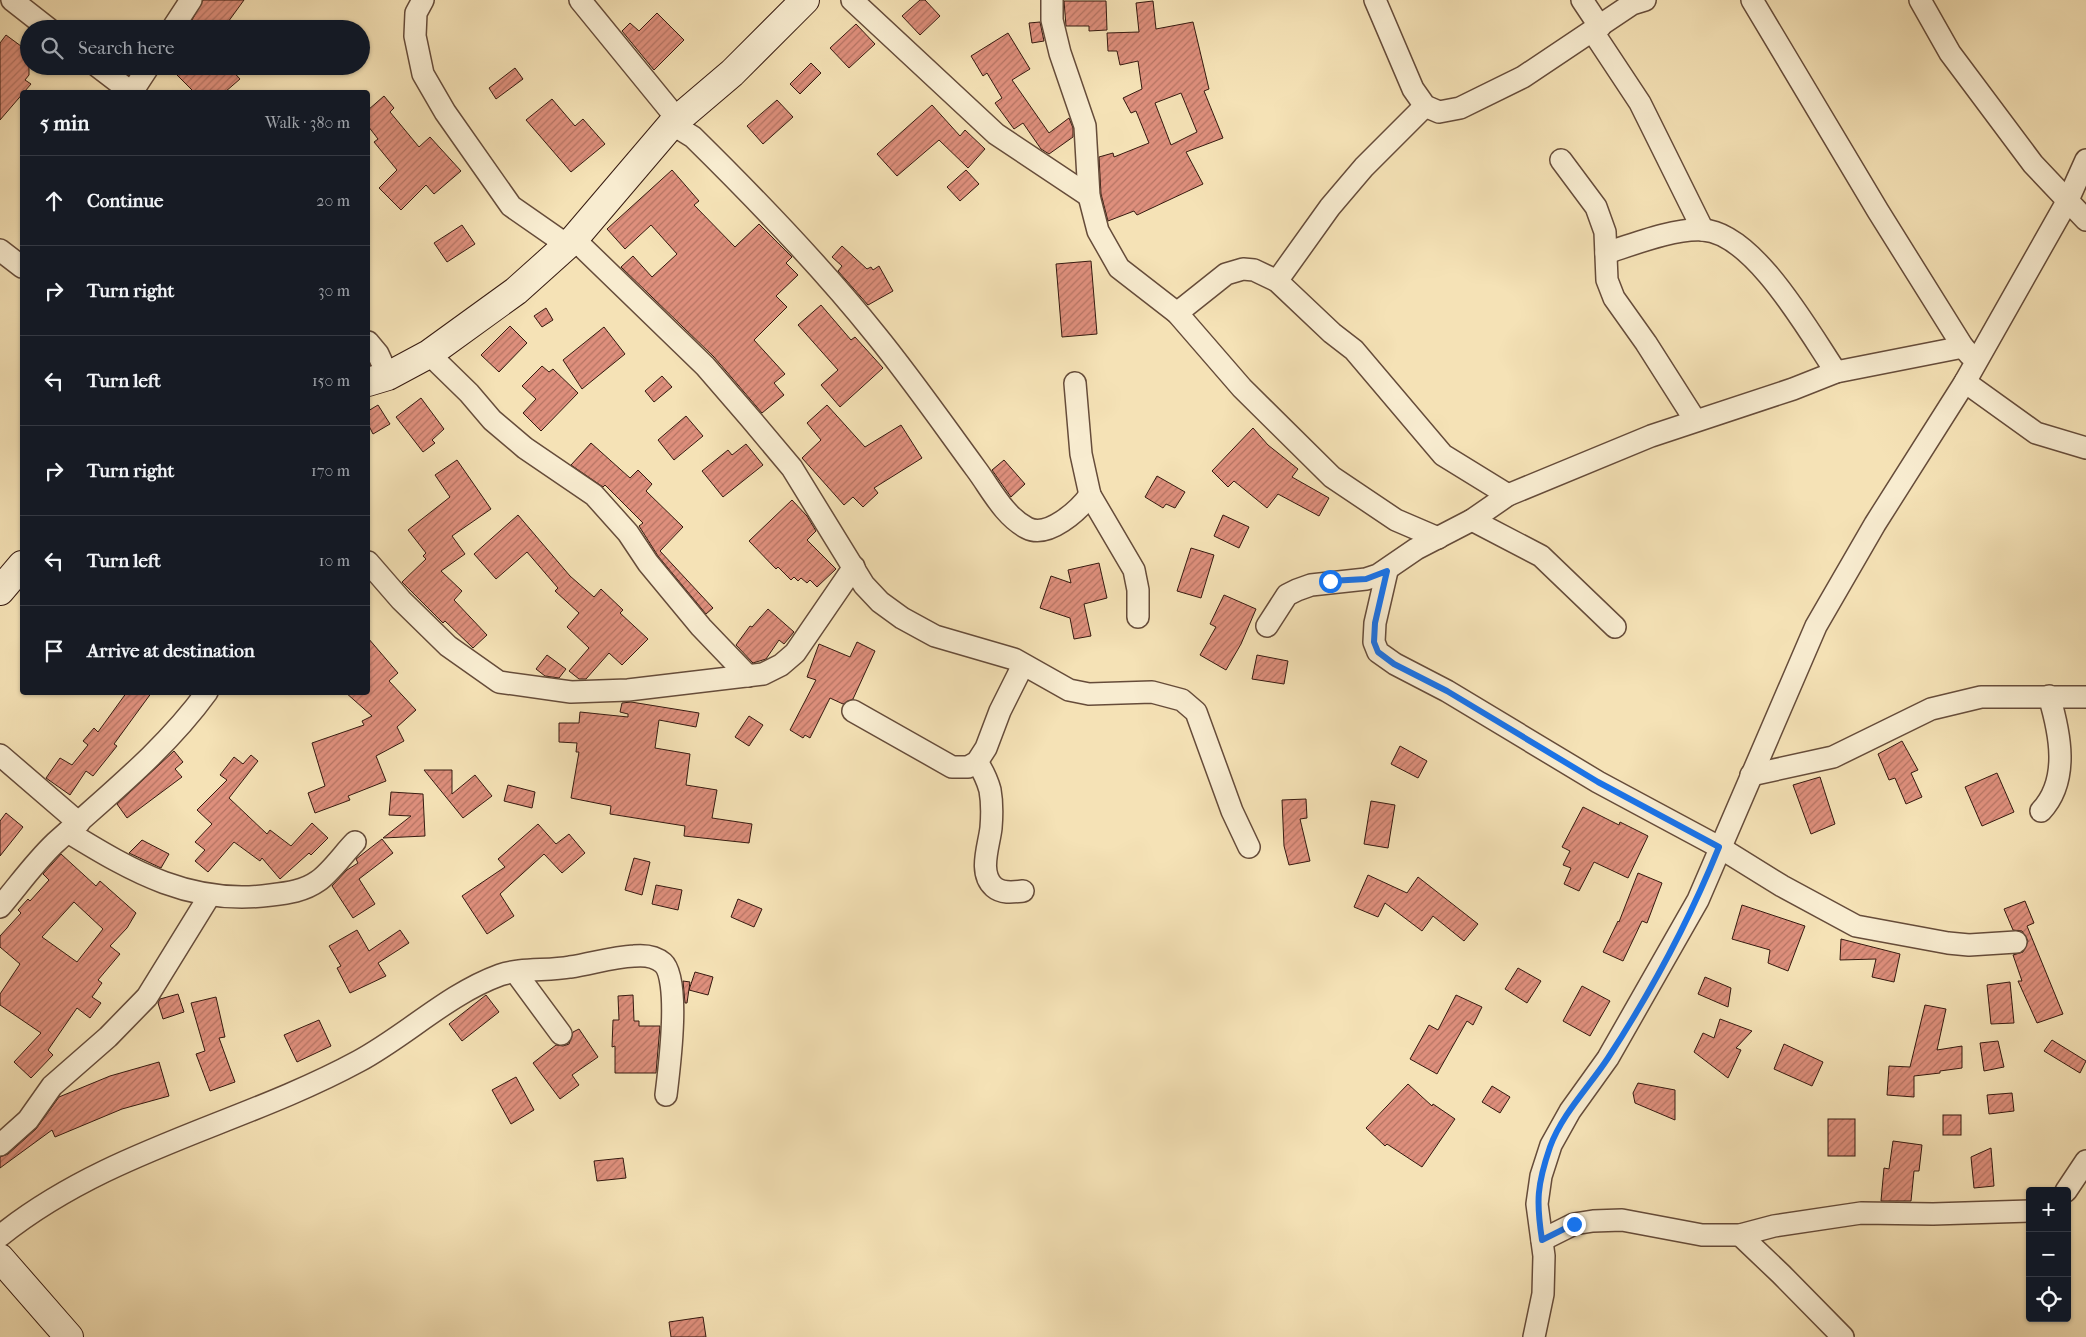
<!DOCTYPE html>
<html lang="en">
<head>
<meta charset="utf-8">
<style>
	:root { --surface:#171b24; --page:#20242c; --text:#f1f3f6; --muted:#9ea1a6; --line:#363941 }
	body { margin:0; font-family:"IM FELL French Canon",serif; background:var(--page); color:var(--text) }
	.controls { position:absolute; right:15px; bottom:15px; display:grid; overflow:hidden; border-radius:5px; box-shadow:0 1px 4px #0004 }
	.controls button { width:45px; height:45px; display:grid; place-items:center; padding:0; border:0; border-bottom:1px solid var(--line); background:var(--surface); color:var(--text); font:25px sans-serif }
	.stop { position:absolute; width:15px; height:15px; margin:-11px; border:4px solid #1a73e8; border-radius:50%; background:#fff }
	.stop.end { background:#1a73e8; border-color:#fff; box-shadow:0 1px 5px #0008 }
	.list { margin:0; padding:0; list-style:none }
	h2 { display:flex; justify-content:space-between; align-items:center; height:65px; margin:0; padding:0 20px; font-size:21px }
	h2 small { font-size:16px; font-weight:400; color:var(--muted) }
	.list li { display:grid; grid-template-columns:32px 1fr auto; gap:15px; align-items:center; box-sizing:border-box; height:90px; padding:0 20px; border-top:1px solid var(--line) }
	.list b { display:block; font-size:19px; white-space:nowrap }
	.list em { font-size:16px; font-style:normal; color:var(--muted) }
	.icon { flex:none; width:28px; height:28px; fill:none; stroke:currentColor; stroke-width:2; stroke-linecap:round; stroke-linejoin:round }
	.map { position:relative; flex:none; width:2086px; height:1337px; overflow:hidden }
	.search { position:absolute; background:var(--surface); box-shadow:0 1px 4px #0004; left:20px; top:20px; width:350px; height:55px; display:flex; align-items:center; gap:12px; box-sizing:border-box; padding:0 18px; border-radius:28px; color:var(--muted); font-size:19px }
	.panel { position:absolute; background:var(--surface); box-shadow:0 1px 4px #0004; left:20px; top:90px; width:350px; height:605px; border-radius:5px }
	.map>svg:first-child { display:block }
</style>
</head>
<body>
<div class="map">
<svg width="2086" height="1337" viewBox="0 0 2086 1337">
	<defs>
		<pattern id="building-hatch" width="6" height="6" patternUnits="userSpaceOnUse" patternTransform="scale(1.25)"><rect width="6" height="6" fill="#de8f7c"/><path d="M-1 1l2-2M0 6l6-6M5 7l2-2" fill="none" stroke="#b57464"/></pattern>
	</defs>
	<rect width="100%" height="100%" fill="#f5e2b6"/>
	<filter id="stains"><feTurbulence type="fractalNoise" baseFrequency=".004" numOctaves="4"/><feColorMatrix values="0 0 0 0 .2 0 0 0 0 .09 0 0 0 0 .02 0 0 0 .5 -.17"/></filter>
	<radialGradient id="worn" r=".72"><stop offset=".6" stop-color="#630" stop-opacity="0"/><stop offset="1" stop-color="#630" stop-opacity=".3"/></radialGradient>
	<!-- building -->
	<g fill="url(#building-hatch)" stroke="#361a10" fill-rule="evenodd">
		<path d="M203,0H244L223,29H187Z"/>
		<path d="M920,0H925L940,16L920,35L902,16Z"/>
		<path d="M1064,1H1106L1107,30L1089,31V26H1066Z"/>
		<path d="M1153,1L1156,29L1193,22L1209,89L1204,91L1223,138L1186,152L1203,184L1137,215L1134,211L1108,221L1101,194L1099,157L1113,153L1114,157L1149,143L1136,111L1131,113L1123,98L1142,89L1138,61L1120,65L1117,51H1108L1107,33L1139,32L1136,3ZM1181,93L1197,132L1171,145L1155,103Z"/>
		<path d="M657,13L684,40L654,70L622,31L630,23L639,31Z"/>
		<path d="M1040,22L1044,41L1032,43L1029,23Z"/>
		<path d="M856,24L875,44L849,68L830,48Z"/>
		<path d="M1008,33L1030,69L1012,80L1049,133L1069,118L1073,128V137L1049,154L1041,149L1023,123L1014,129L995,103L1002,98L987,73L983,76L971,56Z"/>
		<path d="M6,35L29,52V75L25,80L31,84L0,120V43Z"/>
		<path d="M811,63L821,73L800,94L790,84Z"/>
		<path d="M186,66H228L240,79L225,92H194L177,75Z"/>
		<path d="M515,68L523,79L496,99L489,88Z"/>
		<path d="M384,96L394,108L390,112L419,147L430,137L461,171L434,194L426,185L401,210L379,188L397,170L374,142L378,139L368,126V110Z"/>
		<path d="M552,99L575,126L583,119L605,144L571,172L526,120Z"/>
		<path d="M777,100L793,117L763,144L747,126Z"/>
		<path d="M932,105L960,136L965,130L985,149L968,168L939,140L897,176L877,154Z"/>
		<path d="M672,170L699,201L694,205L735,247L759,224L792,257L786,263L798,275L776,296L787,307L754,340L785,374L774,383L784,395L762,413L714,357L621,267L633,256L652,277L677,254L651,225L625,249L607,229Z"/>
		<path d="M966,170L979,184L960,201L947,187Z"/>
		<path d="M462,225L475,244L447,262L434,243Z"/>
		<path d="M842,246L867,269L871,267L873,270L879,266L893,291L868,305L838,271L842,266L832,257Z"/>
		<path d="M1091,261L1097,334L1062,337L1056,264Z"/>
		<path d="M821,305L851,340L855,337L883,368L840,407L821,385L838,370L798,325Z"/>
		<path d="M546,308L553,320L542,327L534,316Z"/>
		<path d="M510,326L527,343L499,372L481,355Z"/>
		<path d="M604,327L625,354L582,389L563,360Z"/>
		<path d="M542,366L549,372L553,369L578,393L541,431L523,413L536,399L522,386Z"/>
		<path d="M662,376L672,387L654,402L645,391Z"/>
		<path d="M421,398L444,429L432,440L435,443L423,452L396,417Z"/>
		<path d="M378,405L390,424L373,434L368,424V411Z"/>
		<path d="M827,405L865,447L901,425L922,458L874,488L878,493L863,507L853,497L844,505L802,458L821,440L807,423Z"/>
		<path d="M686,416L703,436L674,460L658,440Z"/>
		<path d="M1253,428L1268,445L1298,469L1292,477L1329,498L1319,516L1278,494L1267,508L1234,481L1228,487L1212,471Z"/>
		<path d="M591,443L630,478L638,470L652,484L646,491L683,527L660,551L713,608L706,614L658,556L639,526L643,523L605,485L603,487L571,465Z"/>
		<path d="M746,444L763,465L723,497L702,471L728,450L732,455Z"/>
		<path d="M457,460L491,509L452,536L465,554L441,571L462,591L454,600L487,635L473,648L445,621L443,623L402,582L426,559L423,556L426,553L408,530L450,497L435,475Z"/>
		<path d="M1004,460L1025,484L1011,497L992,470Z"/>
		<path d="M1157,476L1185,492L1175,508L1166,504L1163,508L1145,497Z"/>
		<path d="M792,500L807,516L816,531L807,540L836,569L817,587L810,580L807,583L801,578L798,581L794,577L791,580L778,567L776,569L749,541Z"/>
		<path d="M518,515L570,576L594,597L601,589L623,610L620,613L648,639L622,665L609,653L586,679H579L569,671L589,648L567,627L579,613L555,591L558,588L527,552L496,579L474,554Z"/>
		<path d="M1223,515L1249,527L1239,548L1214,536Z"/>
		<path d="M1191,548L1214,555L1201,598L1177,591Z"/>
		<path d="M1099,563L1107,598L1084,604L1091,636L1074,639L1070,618L1040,608L1051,576L1071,583L1068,570Z"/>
		<path d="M1224,595L1256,609L1241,644L1226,670L1200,655L1216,627L1210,624Z"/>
		<path d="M768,609L794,632L784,644L779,640L766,659L753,663L736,645L750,626L752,627Z"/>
		<path d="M368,638L398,673L389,681L416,710L397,727L404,741L376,756L386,781L348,796L350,800L315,813L308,793L325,786L312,743L364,725L362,721L372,716L345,692H368Z"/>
		<path d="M857,642L875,651L853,699L843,704L830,698L810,738L805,735L803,738L790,730L816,680L807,677L819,644L850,657Z"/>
		<path d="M547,655L566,669L559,678L545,676L536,669Z"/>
		<path d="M1257,655L1288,661L1284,684L1252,679Z"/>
		<path d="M127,692H152L114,744L117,746L93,776L86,771L70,795L46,778L60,758L72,765L88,745L83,741L94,728L98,732Z"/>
		<path d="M631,702L699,713L696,727L659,720L655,748L690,754L686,785L717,790L712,818L752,824L749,843L684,836L685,826L610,814L611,806L571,798L579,752H576L577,743L559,742V723H579L580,712L628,717V714L620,712L622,703Z"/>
		<path d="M749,716L763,725L749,746L735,737Z"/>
		<path d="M1902,741L1918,770L1911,773L1922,797L1906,804L1895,778L1889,780L1878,754Z"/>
		<path d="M1400,746L1427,761L1418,778L1391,764Z"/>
		<path d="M174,751L183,762L175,769L182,777L127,818L117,804Z"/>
		<path d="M251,755L258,761L229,798L267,834L270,830L291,846L312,823L328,838L311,855L309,853L280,879L262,858L260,861L234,842L208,872L195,861L205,850L195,842L212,824L197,810L227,780L220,775L234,757L243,764Z"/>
		<path d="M424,770H452V794L475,775L492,796L463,818Z"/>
		<path d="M1997,773L2014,812L1982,826L1965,787Z"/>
		<path d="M1820,777L1835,824L1811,834L1793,785Z"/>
		<path d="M508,785L535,792L532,808L504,801Z"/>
		<path d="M391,792L423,794L425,836L383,838L411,816L389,815Z"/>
		<path d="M1306,799L1307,818L1300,819L1310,861L1289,865L1284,846L1282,800Z"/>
		<path d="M1371,801L1395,805L1388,848L1364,844Z"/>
		<path d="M1583,807L1619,825L1620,822L1648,836L1628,878L1594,862L1579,891L1564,884L1571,868L1563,865L1570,851L1562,847Z"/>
		<path d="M6,813L23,827L0,856V821Z"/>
		<path d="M538,824L556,844L569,834L585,853L562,873L544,854L500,894L514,916L487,934L462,896L505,867L498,859Z"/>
		<path d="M382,839L393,853L359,879L375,904L353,918L332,886L347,870L358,863L356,859Z"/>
		<path d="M142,840L169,854L161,868L129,853Z"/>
		<path d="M61,854L96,886L100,881L136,913L127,928L110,946L120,954L98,980L102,983L92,997L101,1003L90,1018L77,1008L48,1050L53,1055L31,1078L14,1062L41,1033L0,1005V994L20,964L0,947V936L21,913L18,910L28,899L30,901L49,880L43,874ZM74,902L103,929L77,962L42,937Z"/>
		<path d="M634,858L650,862L642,895L625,890Z"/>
		<path d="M1638,873L1662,883L1647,923L1642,921L1623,961L1603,952L1618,921L1619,922Z"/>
		<path d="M1368,875L1407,893L1418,877L1478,924L1464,941L1433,916L1422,931L1385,903L1378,917L1354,907Z"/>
		<path d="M656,885L682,890L678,910L652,904Z"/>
		<path d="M738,899L762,909L754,927L731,917Z"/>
		<path d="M2025,901L2034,923L2027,926L2063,1014L2037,1023L2018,981H2022L2013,955L2023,952L2028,941L2022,931L2013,930L2004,909Z"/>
		<path d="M1742,905L1805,926L1788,971L1768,963L1770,950L1732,939Z"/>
		<path d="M357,930L369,951L400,930L409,943L378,963L386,976L350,993L337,968L341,966L329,946Z"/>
		<path d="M1841,939L1900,954L1894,982L1872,977L1876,959L1840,960Z"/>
		<path d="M1518,968L1541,981L1527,1003L1505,989Z"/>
		<path d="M695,972L713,977L708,995L689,990Z"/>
		<path d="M1705,977L1731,988L1728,1007L1698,994Z"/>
		<path d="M683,981L690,982L687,1003H685Z"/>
		<path d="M2010,982L2014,1023L1991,1024L1987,985Z"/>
		<path d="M1582,986L1610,1001L1590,1036L1563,1021Z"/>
		<path d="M178,994L184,1012L163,1019L158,1003L160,999Z"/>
		<path d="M486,995L499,1012L462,1041L449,1024Z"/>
		<path d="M633,995L634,1021H639V1026H660L656,1073H615V1046L612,1047L613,1020H619L618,996Z"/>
		<path d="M1456,995L1482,1007L1473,1025L1467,1021L1437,1074L1410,1059L1429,1025L1438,1030Z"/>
		<path d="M216,997L225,1037L219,1038L235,1082L210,1091L196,1054L205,1051L191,1003Z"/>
		<path d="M1925,1005L1946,1009L1937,1050L1962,1046V1068L1940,1071V1073L1914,1076V1097L1887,1095L1889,1066L1910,1067Z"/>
		<path d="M1720,1019L1752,1031L1736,1048L1741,1050L1728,1078L1694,1052L1703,1033L1714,1038Z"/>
		<path d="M319,1020L331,1046L297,1062L284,1035Z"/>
		<path d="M579,1029L598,1057L572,1075L579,1085L560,1099L533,1063L556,1045L563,1046L569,1044L573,1032Z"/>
		<path d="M2052,1040L2086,1061L2080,1073L2044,1051Z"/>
		<path d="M1998,1041L2004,1067L1984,1071L1980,1043Z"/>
		<path d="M1784,1044L1823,1062L1812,1086L1774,1069Z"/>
		<path d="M159,1062L169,1096L122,1109L55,1137L52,1130L0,1168V1157L8,1154L36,1129L59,1097L110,1076Z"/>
		<path d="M516,1077L534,1110L511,1124L492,1090Z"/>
		<path d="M1638,1083L1675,1090V1120L1635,1103L1633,1093Z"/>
		<path d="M1408,1084L1432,1106L1433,1104L1455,1119L1422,1167L1387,1144L1385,1146L1366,1128Z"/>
		<path d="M1492,1086L1510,1097L1500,1113L1482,1102Z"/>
		<path d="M2012,1093L2014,1111L1989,1114L1987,1095Z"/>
		<rect x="1943" y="1115" width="18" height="20"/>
		<rect x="1828" y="1119" width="27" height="37"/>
		<path d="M1893,1141L1922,1145L1919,1171H1914L1911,1201H1881L1884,1168L1889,1169Z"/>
		<path d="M1991,1148L1994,1186L1974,1188L1971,1157Z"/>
		<path d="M623,1158L626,1178L597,1181L594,1161Z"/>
		<path d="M703,1317L706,1337H671L669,1322Z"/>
	</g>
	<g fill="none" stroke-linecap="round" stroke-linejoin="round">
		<!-- street casing -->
		<g stroke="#664c3a" stroke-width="24">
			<g id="street">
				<path d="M12,0L49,29"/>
				<path d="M423,0L416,13L415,36L423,74L445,112L511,206L567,245"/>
				<path d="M580,0L678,120"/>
				<path d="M852,0L996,134L1089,196"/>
				<path d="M1052,0V20L1060,53L1085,126L1089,196L1098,231L1119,268L1177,313L1242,388L1332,477L1396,520L1438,538"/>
				<path d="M1375,0L1413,89L1425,106L1439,112L1460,108L1523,77L1632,4L1645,0"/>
				<path d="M1582,0L1600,27"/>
				<path d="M1752,0L1878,211L1963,347L1970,355"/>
				<path d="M1920,0L1950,53L2033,164L2086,220"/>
				<path d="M172,29L191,0"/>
				<path d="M1593,32L1640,103L1703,230"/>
				<path d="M97,66L131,92"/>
				<path d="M132,92L149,66"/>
				<path d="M672,124L693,137C757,200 820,265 876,335C911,378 943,424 976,469C991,489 1004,516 1027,528C1048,539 1079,510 1090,495"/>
				<path d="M1561,160L1596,207L1605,232L1607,280L1614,298L1646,343L1695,420"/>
				<path d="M574,239L705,366L750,418L792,468L864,585L880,602L902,618L935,636L1014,659L1069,690L1089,694L1152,692L1182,700L1196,712L1232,811L1249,847"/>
				<path d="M0,250L22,267"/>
				<path d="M1606,253C1634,244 1675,228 1703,230C1754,233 1809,332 1836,372"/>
				<path d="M1277,281L1330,207L1364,167L1425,106"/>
				<path d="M1177,313L1226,274L1243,269L1254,270L1277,281L1332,333L1354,350L1443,455L1508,495"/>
				<path d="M368,342L378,354L388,376"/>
				<path d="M429,354L469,393L492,420L525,448L594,495L628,533L648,563L701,627L748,676"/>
				<path d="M1965,382L2036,433L2086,448"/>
				<path d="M1075,383L1081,454L1090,495L1134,570L1138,590V617"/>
				<path d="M1472,520L1541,556L1615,627"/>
				<path d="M368,562L401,600L448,646L499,682L571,692L628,690L763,674L781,665L795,653L854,567"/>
				<path d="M1387,571L1375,623L1374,642L1378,652L1395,664L1447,691L1598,782L1719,847L1782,886L1856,926L1948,943L1969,945L2016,942"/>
				<path d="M1267,626L1287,595L1297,590L1311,585L1366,579L1378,575L1416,549L1472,520L1508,495L1651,436L1793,389L1836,372L1963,347"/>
				<path d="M853,711L952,767H968L977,762L986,748L1000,711L1023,665"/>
				<path d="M0,755L79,823"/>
				<path d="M977,762C983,771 987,779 990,790C992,801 992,816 991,828C989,846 978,873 994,887C1002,894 1014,892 1023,891"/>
				<path d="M1751,775L1833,757L1931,709L1981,697H2086"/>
				<path d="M2041,811C2070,780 2060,733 2049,696"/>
				<path d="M68,832C133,872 192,906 271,895C288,893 304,891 318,881C331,872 344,853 355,842"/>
				<path d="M0,907C18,886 34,863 55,843C108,795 165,750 207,692"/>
				<path d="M516,973L561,1034"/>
				<path d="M0,1145L28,1120L52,1086L108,1037L147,997L210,895"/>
				<path d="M2066,1191L2086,1161"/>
				<path d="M1740,1235L1781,1274L1843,1337"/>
				<path d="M0,1236C107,1150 241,1125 359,1061C407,1035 448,994 500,975C519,968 549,971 570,967C591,964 612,957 634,956C644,955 655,956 663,963C681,979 669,1070 666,1095"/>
				<path d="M1542,1240L1574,1224L1593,1221L1622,1220L1702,1235H1740L1774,1226L1861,1213L1933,1214L2030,1211"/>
				<path d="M1534,1337L1543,1294L1544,1256L1537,1204L1541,1176L1551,1145L1570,1111L1608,1058L1698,900L1816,626L1875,524L1965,382L2068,200L2086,160"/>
			</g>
		</g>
		<!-- secondary casing -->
		<g stroke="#361a10" stroke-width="30">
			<g id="secondary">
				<path d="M368,382L388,376L429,354L516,291L574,239L672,124L732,73L805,0"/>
				<path d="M0,591L22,565"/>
				<path d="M0,1258L69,1337"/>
			</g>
		</g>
		<!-- street -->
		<use href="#street" stroke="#f8ecd0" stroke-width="21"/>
		<!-- secondary -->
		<use href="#secondary" stroke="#f8ecd0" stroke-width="28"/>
	</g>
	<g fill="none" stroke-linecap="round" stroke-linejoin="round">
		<!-- route -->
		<path stroke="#1a73e8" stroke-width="6" d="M1330,581L1366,579L1387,571L1375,623L1374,642L1378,652L1394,664L1447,691L1598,782L1719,847C1689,921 1651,992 1608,1058C1589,1087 1562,1114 1550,1147C1537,1185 1536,1201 1542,1240L1574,1224"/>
	</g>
	<rect width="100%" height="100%" filter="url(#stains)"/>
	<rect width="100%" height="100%" fill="url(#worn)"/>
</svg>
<div class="controls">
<button>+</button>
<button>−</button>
<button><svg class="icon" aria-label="locate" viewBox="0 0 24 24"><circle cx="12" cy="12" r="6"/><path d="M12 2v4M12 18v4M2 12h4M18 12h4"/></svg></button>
</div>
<div class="stop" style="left:1330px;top:581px"></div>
<div class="stop end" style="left:1574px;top:1224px"></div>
<div class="search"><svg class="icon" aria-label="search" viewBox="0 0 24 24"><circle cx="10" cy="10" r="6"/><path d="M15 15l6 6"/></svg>Search here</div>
<section class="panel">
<h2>5 min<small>Walk · 380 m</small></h2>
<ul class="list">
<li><svg class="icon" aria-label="ahead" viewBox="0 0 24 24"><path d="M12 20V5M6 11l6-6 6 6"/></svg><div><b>Continue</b></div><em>20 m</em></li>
<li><svg class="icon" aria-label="right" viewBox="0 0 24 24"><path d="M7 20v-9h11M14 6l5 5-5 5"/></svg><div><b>Turn right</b></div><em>30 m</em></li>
<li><svg class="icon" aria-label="left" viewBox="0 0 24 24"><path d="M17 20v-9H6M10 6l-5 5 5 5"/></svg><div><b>Turn left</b></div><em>150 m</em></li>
<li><svg class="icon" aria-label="right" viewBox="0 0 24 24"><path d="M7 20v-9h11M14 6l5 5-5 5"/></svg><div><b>Turn right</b></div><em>170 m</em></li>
<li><svg class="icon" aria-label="left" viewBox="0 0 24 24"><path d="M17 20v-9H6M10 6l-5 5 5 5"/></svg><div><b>Turn left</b></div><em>10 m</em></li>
<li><svg class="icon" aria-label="arrive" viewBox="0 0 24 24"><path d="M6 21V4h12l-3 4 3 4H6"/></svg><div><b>Arrive at destination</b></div></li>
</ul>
</section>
</div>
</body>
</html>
